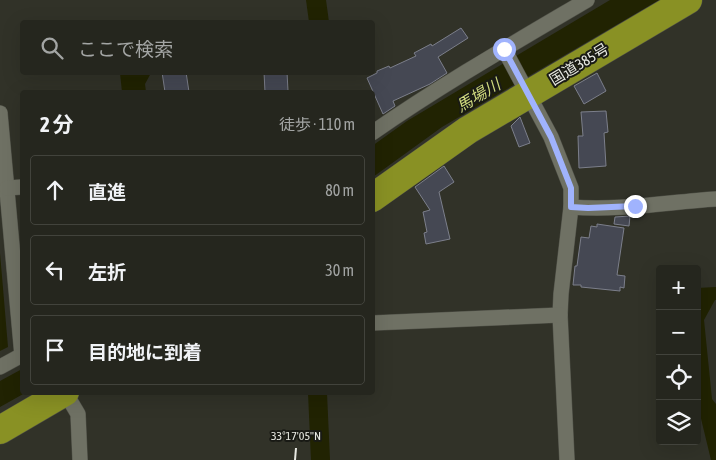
<!DOCTYPE html>
<html lang="ja">
<head>
<meta charset="utf-8">
<style>
	:root { --surface:#25261e; --page:#31322b; --text:#f1f3f6; --muted:#a3a5a4; --line:#42433c }
	body { margin:0; font-family:"Asap Condensed","Noto Sans JP",sans-serif; background:var(--page); color:var(--text) }
	.controls { position:absolute; right:15px; bottom:15px; display:grid; overflow:hidden; border-radius:5px; box-shadow:0 5px 20px #0002 }
	.controls button { width:45px; height:45px; display:grid; place-items:center; padding:0; border:0; border-bottom:1px solid var(--line); background:var(--surface); color:var(--text); font:25px sans-serif }
	.stop { position:absolute; width:15px; height:15px; margin:-11px; border:4px solid #a0b3fd; border-radius:50%; background:#fff }
	.stop.end { background:#a0b3fd; border-color:#fff; box-shadow:0 1px 5px #0008 }
	.list { margin:0; padding:0; list-style:none }
	h2 { display:flex; justify-content:space-between; align-items:center; height:65px; margin:0; padding:0 20px; font-size:21px }
	h2 small { font-size:16px; font-weight:400; color:var(--muted) }
	.list li { display:grid; grid-template-columns:32px 1fr auto; gap:15px; align-items:center; box-sizing:border-box; height:70px; margin:0 10px 10px; padding:0 10px; border:1px solid var(--line); border-radius:5px }
	.list b { display:block; font-size:19px; white-space:nowrap }
	.list em { font-size:16px; font-style:normal; color:var(--muted) }
	.icon { flex:none; width:28px; height:28px; fill:none; stroke:currentColor; stroke-width:2; stroke-linecap:round; stroke-linejoin:round }
	.map { position:relative; flex:none; width:716px; height:460px; overflow:hidden }
	.search { position:absolute; background:var(--surface); box-shadow:0 5px 20px #0002; left:20px; top:20px; width:355px; height:55px; display:flex; align-items:center; gap:12px; box-sizing:border-box; padding:0 18px; border-radius:5px; color:var(--muted); font-size:19px }
	.panel { position:absolute; background:var(--surface); box-shadow:0 5px 20px #0002; left:20px; top:90px; width:355px; height:305px; border-radius:5px }
	.map>svg:first-child { display:block }
</style>
</head>
<body>
<div class="map">
<svg width="716" height="460" viewBox="0 0 716 460">
	<rect width="100%" height="100%" fill="#313228"/>
	<!-- water -->
	<g fill="#212302">
		<path d="M306,0H326L329,22H309Z"/>
		<path d="M610,0H659L442,127L373,177L372,146L407,121Z"/>
		<path d="M120,73H151L145,84L146,92H122Z"/>
		<path d="M0,253L8,347L0,351Z"/>
		<path d="M716,287V300H715L704,320L712,399L716,404V460H711L697,402V288Z"/>
		<path d="M22,369V392L25,393L0,407V381Z"/>
		<path d="M308,393H327L330,460H311Z"/>
	</g>
	<!-- building -->
	<g fill="#454853" stroke="#7c7f8b">
		<path d="M461,28L468,38L438,57L447,73L430,84L393,101L395,106L383,114L367,78L377,73V71L389,66L390,68L416,56L414,53L431,44L432,46Z"/>
		<path d="M162,72H186L189,92H165Z"/>
		<path d="M264,72H287L288,91L265,92Z"/>
		<path d="M597,73L606,91L584,104L574,86Z"/>
		<path d="M606,111L608,132L604,133L606,166L579,168L578,136H583L581,112Z"/>
		<path d="M520,117L530,143L519,147L511,126Z"/>
		<path d="M444,166L454,182L439,192L450,239L426,244L424,233L427,232L423,212L430,210L415,187Z"/>
		<path d="M630,216L629,226L614,224L615,217Z"/>
		<path d="M597,224L624,228L617,275L625,276L624,288L620,287V291L581,287V285H573L575,266H577L581,237L589,238L591,226L597,227Z"/>
	</g>
	<g fill="none" stroke-linecap="round" stroke-linejoin="round">
		<!-- street casing -->
		<g stroke="#4f5047" stroke-width="16">
			<g id="street">
				<path d="M504,49L551,137L571,188V207L561,294L560,315L567,460"/>
				<path d="M0,113L22,356"/>
				<path d="M372,133C441,85 514,43 587,0"/>
				<path d="M7,188L22,187"/>
				<path d="M571,207C619,211 668,202 716,199"/>
				<path d="M372,323L560,315"/>
				<path d="M0,367L22,355"/>
				<path d="M65,392L78,414L80,460"/>
			</g>
		</g>
		<!-- highway casing -->
		<g stroke="#4f5047" stroke-width="29">
			<g id="highway">
				<path d="M372,198L468,130L688,0"/>
				<path d="M0,430L65,392"/>
			</g>
		</g>
		<!-- street -->
		<use href="#street" stroke="#6f7164" stroke-width="15"/>
		<!-- highway -->
		<use href="#highway" stroke="#899124" stroke-width="28"/>
	</g>
	<g fill="none" stroke-linecap="round" stroke-linejoin="round">
		<!-- route -->
		<path stroke="#a0b3fd" stroke-width="6" d="M504,49L551,137L571,188V207L588,208L635,206"/>
	</g>
	<!-- ticks -->
	<path fill="none" stroke="#e8e9e2" stroke-width="2" d="M295,460L296,448"/>
	<g text-anchor="middle" dominant-baseline="central" stroke-width="4" stroke-linejoin="round" paint-order="stroke">
		<!-- street labels -->
		<g font-size="15" fill="#e8e9e2" stroke="#191a15">
			<text transform="translate(579 64) rotate(-31)">国道385号</text>
		</g>
		<!-- water labels -->
		<g font-size="16" font-style="italic" fill="#d0da7e" stroke="#191a15">
			<text transform="translate(478 95) rotate(-31)">馬場川</text>
		</g>
	</g>
	<g font-size="12" text-anchor="middle" fill="#e8e9e2" stroke="#191a15" stroke-width="4" stroke-linejoin="round" paint-order="stroke">
		<text x="296" y="440">33°17'05"N</text>
	</g>
</svg>
<div class="controls">
<button>+</button>
<button>−</button>
<button><svg class="icon" aria-label="locate" viewBox="0 0 24 24"><circle cx="12" cy="12" r="6"/><path d="M12 2v4M12 18v4M2 12h4M18 12h4"/></svg></button>
<button><svg class="icon" aria-label="layers" viewBox="0 0 24 24"><path d="M12 4l9 5-9 5-9-5zM3 14l9 5 9-5"/></svg></button>
</div>
<div class="stop" style="left:504px;top:49px"></div>
<div class="stop end" style="left:635px;top:206px"></div>
<div class="search"><svg class="icon" aria-label="search" viewBox="0 0 24 24"><circle cx="10" cy="10" r="6"/><path d="M15 15l6 6"/></svg>ここで検索</div>
<section class="panel">
<h2>2 分<small>徒歩 · 110 m</small></h2>
<ul class="list">
<li><svg class="icon" aria-label="ahead" viewBox="0 0 24 24"><path d="M12 20V5M6 11l6-6 6 6"/></svg><div><b>直進</b></div><em>80 m</em></li>
<li><svg class="icon" aria-label="left" viewBox="0 0 24 24"><path d="M17 20v-9H6M10 6l-5 5 5 5"/></svg><div><b>左折</b></div><em>30 m</em></li>
<li><svg class="icon" aria-label="arrive" viewBox="0 0 24 24"><path d="M6 21V4h12l-3 4 3 4H6"/></svg><div><b>目的地に到着</b></div></li>
</ul>
</section>
</div>
</body>
</html>
